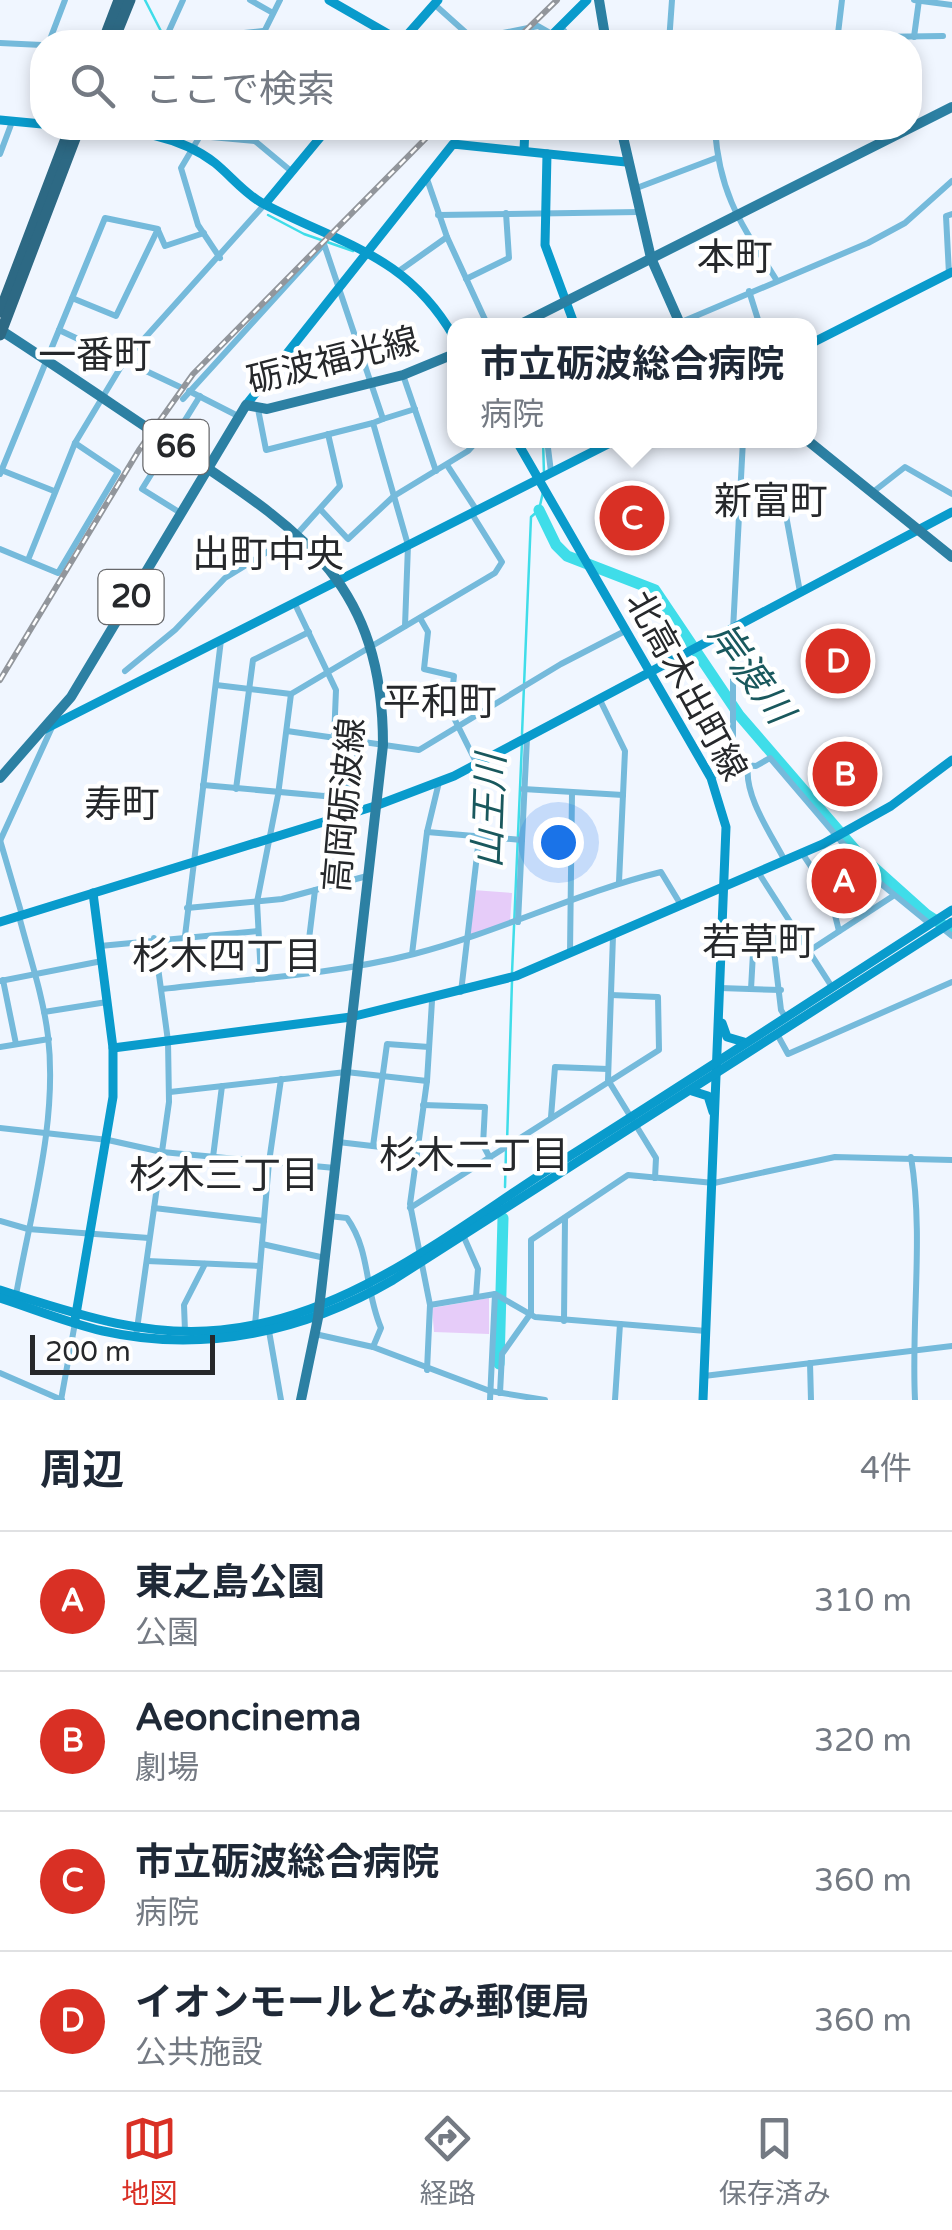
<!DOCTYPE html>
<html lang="ja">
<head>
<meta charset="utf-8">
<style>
	:root { --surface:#fff; --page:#f6f6f7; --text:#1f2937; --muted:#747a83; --line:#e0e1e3; --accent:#d93025 }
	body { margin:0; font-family:"Varela Round","Noto Sans JP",sans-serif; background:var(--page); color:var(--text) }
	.scale { position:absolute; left:30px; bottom:25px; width:185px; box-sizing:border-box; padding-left:10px; border:5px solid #26282b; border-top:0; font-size:28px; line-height:35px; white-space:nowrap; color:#26282b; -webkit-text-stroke:8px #fff; paint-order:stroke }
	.you { position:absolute; left:558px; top:842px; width:35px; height:35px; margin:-25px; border:8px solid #fff; border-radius:50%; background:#1a73e8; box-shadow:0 0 0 15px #1a73e833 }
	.badge { display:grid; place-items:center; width:65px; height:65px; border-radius:50%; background:var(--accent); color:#fff; font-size:32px; font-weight:700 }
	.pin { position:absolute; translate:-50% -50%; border:5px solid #fff; box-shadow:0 2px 10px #0006 }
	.popup { position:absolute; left:447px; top:318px; width:370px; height:130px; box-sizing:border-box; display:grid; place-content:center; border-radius:20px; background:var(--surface); filter:drop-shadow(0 2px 8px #0005); font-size:32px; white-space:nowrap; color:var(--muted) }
	.popup b { font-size:38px; color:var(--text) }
	.popup::after { content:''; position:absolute; left:50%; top:100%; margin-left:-20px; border:20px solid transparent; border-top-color:var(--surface) }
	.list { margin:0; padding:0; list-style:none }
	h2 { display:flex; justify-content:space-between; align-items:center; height:130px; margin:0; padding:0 40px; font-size:42px }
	h2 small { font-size:32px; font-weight:400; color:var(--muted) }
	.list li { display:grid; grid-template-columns:65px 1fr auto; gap:30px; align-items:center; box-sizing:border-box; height:140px; padding:0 40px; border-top:2px solid var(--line) }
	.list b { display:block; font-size:38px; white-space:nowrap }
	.list p { margin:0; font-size:32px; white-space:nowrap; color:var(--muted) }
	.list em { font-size:32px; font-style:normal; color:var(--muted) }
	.icon { flex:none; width:55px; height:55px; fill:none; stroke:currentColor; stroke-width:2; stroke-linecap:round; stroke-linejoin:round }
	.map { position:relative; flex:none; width:952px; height:1400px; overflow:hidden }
	.search { position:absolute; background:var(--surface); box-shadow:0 5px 15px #0003; left:30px; right:30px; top:30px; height:110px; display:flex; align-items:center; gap:25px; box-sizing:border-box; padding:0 35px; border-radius:40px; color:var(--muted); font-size:38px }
	.sheet { height:690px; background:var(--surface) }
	nav { display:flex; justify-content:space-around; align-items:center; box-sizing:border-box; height:140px; border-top:2px solid var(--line); background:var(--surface); font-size:28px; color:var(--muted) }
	nav a { display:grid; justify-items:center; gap:5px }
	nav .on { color:var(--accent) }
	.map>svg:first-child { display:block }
</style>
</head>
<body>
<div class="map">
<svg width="952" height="1400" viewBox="0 0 952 1400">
	<rect width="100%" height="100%" fill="#f0f6ff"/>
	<!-- green -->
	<g fill="#e6ccf9">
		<path d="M850,856L869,878L834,902L817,872Z"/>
		<path d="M473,890L512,893L510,922L468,936Z"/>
		<path d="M489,1298V1334L434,1332L432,1308Z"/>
	</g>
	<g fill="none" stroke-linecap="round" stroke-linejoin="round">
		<!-- stream -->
		<g stroke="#3fdde9" stroke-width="2.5">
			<path d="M145,0L165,39"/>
			<path d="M200,128L201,130"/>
			<path d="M268,215L304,234L353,251"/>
			<path d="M543,440L544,474"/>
			<path d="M522,734L531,517L539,510L543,492"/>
			<path d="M512,973L522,742"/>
			<path d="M507,1143L512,981"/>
			<path d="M505,1187L506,1151"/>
		</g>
		<!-- river -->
		<g stroke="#3fdde9" stroke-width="11">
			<path d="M539,510L556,545L567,556L655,590L739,715L858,853L926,914L952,931"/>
			<path d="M499,1364L503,1218"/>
		</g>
		<!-- street -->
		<g stroke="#75badb" stroke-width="6">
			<path d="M250,0L273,13"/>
			<path d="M914,0L952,5"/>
			<path d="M434,4L473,39L538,26L552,34"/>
			<path d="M560,26L573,42"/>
			<path d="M874,37L943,36"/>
			<path d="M914,37L919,0"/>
			<path d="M49,42L65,0"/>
			<path d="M164,42L183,0"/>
			<path d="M200,42L205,37L263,31L286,42"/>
			<path d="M259,42L280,0"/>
			<path d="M669,42L672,0"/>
			<path d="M837,42L842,0"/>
			<path d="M0,43L42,45"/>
			<path d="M255,128V141L291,171"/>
			<path d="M587,128L588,130"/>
			<path d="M715,128C719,195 742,225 777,281"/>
			<path d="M0,154L12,122"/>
			<path d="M427,179L447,237L488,326"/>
			<path d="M634,189L716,158"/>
			<path d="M438,215L639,212"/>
			<path d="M158,230L165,246L204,233"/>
			<path d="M220,258L198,225L181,168L200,136L255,141"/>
			<path d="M399,271L447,237"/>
			<path d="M949,274L946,216L952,214"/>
			<path d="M466,279L509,258L506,213"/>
			<path d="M749,291L760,326"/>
			<path d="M672,326L868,243L905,223L952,181"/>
			<path d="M59,330L105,218L158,229L116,316L72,298"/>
			<path d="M403,375L436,471"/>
			<path d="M189,391L238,416"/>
			<path d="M183,399L324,244L383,419L373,423L408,545L405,626"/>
			<path d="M258,409L266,450L373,423"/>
			<path d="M383,419L415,409"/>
			<path d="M547,440L551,472"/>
			<path d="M447,465L477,511"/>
			<path d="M1,470L54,491"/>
			<path d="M0,474L59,330L180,387"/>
			<path d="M781,488L800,592"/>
			<path d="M873,492L905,467L952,494"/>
			<path d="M320,509L348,539L394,496L468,451L478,440"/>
			<path d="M179,512L142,489L200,396"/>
			<path d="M0,549L58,573L118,472L75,443"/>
			<path d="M28,560L75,443L125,360L265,204"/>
			<path d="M294,602L336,690L334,739"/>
			<path d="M420,618L428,632L424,669L454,676L450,710L477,764"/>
			<path d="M125,671L175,630L225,578L298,533L340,486L328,434"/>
			<path d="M216,685L291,694"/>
			<path d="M600,700L625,751L619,882"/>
			<path d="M287,731L419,750L561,664L625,631"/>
			<path d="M733,764L756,766L770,758L869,874L930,924"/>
			<path d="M748,766C744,796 771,834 785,861"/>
			<path d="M711,778L733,764V630L743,440"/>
			<path d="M203,785L324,796L353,785L359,742"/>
			<path d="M236,789L253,660L309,632"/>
			<path d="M523,789L623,795"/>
			<path d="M427,832L522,840"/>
			<path d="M0,840L22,915"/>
			<path d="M0,841L53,725"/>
			<path d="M802,853L830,895L839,931"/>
			<path d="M758,872L832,987"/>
			<path d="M187,908L282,899L367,876"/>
			<path d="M518,922L527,738"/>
			<path d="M942,928L952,936"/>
			<path d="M723,929L780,939"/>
			<path d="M185,936L221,640"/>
			<path d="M613,936L608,1080L656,1158L655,1178"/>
			<path d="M100,946L258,931"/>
			<path d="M809,951L893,896"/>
			<path d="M570,953L572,793"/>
			<path d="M412,954L427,832L439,782"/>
			<path d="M305,972L315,890"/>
			<path d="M261,977L257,902L278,795L291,694L495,573L502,562L472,514"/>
			<path d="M3,980L16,1044"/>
			<path d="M0,981L102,961"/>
			<path d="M720,988L781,990"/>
			<path d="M162,989C246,979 332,975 414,954C499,932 576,893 661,872L681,905"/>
			<path d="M751,989L754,935"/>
			<path d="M461,992L479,838"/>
			<path d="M44,1012L107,1002"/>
			<path d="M786,1018L781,1010L774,951L776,944L796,930"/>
			<path d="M777,1034L788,1054L952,982"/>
			<path d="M0,1047L49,1039"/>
			<path d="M170,1092L346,1072L427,1081"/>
			<path d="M423,1105L485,1107L483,1145L490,1158"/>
			<path d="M551,1117L555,1067L608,1069"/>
			<path d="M0,1128L108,1140L162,1152L335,1168"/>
			<path d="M338,1142L415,1151"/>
			<path d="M373,1146L387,1044L429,1047"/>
			<path d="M213,1157L222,1086"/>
			<path d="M911,1157C924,1236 911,1320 915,1400"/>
			<path d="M154,1208L264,1221"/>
			<path d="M410,1208L659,1050L658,997L611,995"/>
			<path d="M329,1216L347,1218C371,1252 364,1288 381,1328L373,1347"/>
			<path d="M0,1221L28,1229L149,1238"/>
			<path d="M463,1235L478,1269L476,1297"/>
			<path d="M262,1244L325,1258"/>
			<path d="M147,1261L260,1266"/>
			<path d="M16,1295C31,1211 58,1122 48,1036C43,995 29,955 19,916"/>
			<path d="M430,1305L495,1294"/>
			<path d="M564,1321L565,1218"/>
			<path d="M255,1325L269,1162L281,1079"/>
			<path d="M185,1331L184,1305L205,1264"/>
			<path d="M269,1331L281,1400"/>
			<path d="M315,1334L373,1347L490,1391L545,1400"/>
			<path d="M136,1336L169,1102L168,1041L154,938"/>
			<path d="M810,1363L811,1400"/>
			<path d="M427,1370L430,1305L410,1204L427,1081L432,1001"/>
			<path d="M0,1373L62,1400"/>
			<path d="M704,1376L952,1346"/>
			<path d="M500,1393L502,1354L531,1313V1240L628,1175L714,1183L835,1157L952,1160"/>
			<path d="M61,1400L75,1323"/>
			<path d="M490,1400L495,1294L535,1317L706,1331"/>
			<path d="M615,1400L620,1324"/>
		</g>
		<!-- secondary -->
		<g stroke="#099bcc" stroke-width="9">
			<path d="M329,0L402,42"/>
			<path d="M401,42L438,0"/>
			<path d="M545,42L587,0"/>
			<path d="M0,120L42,124"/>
			<path d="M90,128C134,130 179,135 215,163C231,176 244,193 262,203C342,245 406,254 454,337"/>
			<path d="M524,150L525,128"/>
			<path d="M547,154L545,245L575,326"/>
			<path d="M265,204L328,128"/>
			<path d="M810,344L952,272"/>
			<path d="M246,405L453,144L626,162"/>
			<path d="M516,440L711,778L726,827L703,1400"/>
			<path d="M45,729L616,440"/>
			<path d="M0,922L375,806L454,776L952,512"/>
			<path d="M722,1023L727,1037L744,1042"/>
			<path d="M113,1048L351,1017L516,976L823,844L891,806L952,760"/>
			<path d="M692,1091L708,1096L713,1112"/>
			<path d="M0,1290C73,1313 143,1338 221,1330C348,1318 453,1230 557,1164C689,1081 820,995 952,910"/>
			<path d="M0,1298C34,1309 68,1323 103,1331C205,1354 305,1331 393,1280L952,922"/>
			<path d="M75,1320L113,1097V1048L93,893"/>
		</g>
		<!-- primary -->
		<g stroke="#2c80a3" stroke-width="10">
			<path d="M599,0L606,42"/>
			<path d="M621,128L651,258L681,326"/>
			<path d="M517,326L952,107"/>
			<path d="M2,331C59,368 116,407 173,445C296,528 383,578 383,745L318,1318L301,1400"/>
			<path d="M807,440L952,557"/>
			<path d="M0,778L71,697L246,405L267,409L403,375L454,354"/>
		</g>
		<!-- highway -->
		<g stroke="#2d6984" stroke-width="11">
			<path d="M103,42L119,0"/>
			<path d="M113,42L130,0"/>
			<path d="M0,312L70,128"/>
			<path d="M0,335L79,128"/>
		</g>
		<!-- rail casing -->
		<g stroke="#92969c" stroke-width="6">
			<g id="rail">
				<path d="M514,42L557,0"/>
				<path d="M0,680L139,450L193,374L436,128"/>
			</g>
		</g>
		<!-- rail -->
		<use href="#rail" stroke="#fff" stroke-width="2.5" stroke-dasharray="8" stroke-linecap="butt"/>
	</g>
	<g text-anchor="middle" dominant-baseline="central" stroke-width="9" stroke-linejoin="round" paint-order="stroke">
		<!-- shield labels -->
		<g fill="#fff" stroke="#67686b" stroke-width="2.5">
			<rect x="143.5" y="420" width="65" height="54" rx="8"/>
			<rect x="98.5" y="570" width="65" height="54" rx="8"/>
		</g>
		<g font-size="32" font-weight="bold" fill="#26282b">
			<text x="176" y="447">66</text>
			<text x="131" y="597">20</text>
		</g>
		<!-- street labels -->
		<g font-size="35" fill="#26282b" stroke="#fff">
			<text transform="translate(333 361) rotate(-14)">砺波福光線</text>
			<text transform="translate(686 686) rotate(61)">北高木出町線</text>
			<text transform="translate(345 805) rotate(-85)">高岡砺波線</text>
		</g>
		<!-- neighbourhood labels -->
		<g font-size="38" fill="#26282b" stroke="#fff">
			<text x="735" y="258">本町</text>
			<text x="95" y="356">一番町</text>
			<text x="771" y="502">新富町</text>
			<text x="268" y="555">出町中央</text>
			<text x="440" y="703">平和町</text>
			<text x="122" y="805">寿町</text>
			<text x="759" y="943">若草町</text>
			<text x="227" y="957">杉木四丁目</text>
			<text x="474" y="1156">杉木二丁目</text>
			<text x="224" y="1176">杉木三丁目</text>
		</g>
		<!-- water labels -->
		<g font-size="38" font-style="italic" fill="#19585d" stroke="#fff">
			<text transform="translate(750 673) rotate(54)">岸渡川</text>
			<text transform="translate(490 811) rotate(-88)">山王川</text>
		</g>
	</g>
</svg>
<div class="scale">200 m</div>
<div class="you"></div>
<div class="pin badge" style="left:844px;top:881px">A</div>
<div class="pin badge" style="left:845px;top:774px">B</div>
<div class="pin badge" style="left:632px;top:518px">C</div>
<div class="popup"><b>市立砺波総合病院</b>病院</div>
<div class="pin badge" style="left:838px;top:661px">D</div>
<div class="search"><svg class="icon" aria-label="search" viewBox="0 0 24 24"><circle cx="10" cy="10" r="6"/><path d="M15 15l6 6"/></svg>ここで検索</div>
</div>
<section class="sheet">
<h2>周辺<small>4件</small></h2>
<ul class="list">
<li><span class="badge">A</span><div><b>東之島公園</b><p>公園</p></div><em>310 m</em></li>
<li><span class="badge">B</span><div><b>Aeoncinema</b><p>劇場</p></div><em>320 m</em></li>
<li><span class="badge">C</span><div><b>市立砺波総合病院</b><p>病院</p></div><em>360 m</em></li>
<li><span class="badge">D</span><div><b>イオンモールとなみ郵便局</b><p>公共施設</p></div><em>360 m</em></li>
</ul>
</section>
<nav>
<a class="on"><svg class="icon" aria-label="map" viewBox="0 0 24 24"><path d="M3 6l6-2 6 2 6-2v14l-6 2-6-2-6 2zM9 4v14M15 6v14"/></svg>地図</a>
<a><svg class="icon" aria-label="directions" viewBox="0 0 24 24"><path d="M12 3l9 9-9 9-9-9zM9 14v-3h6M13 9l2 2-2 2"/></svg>経路</a>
<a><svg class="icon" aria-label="saved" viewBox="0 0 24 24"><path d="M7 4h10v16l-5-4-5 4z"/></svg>保存済み</a>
</nav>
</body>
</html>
